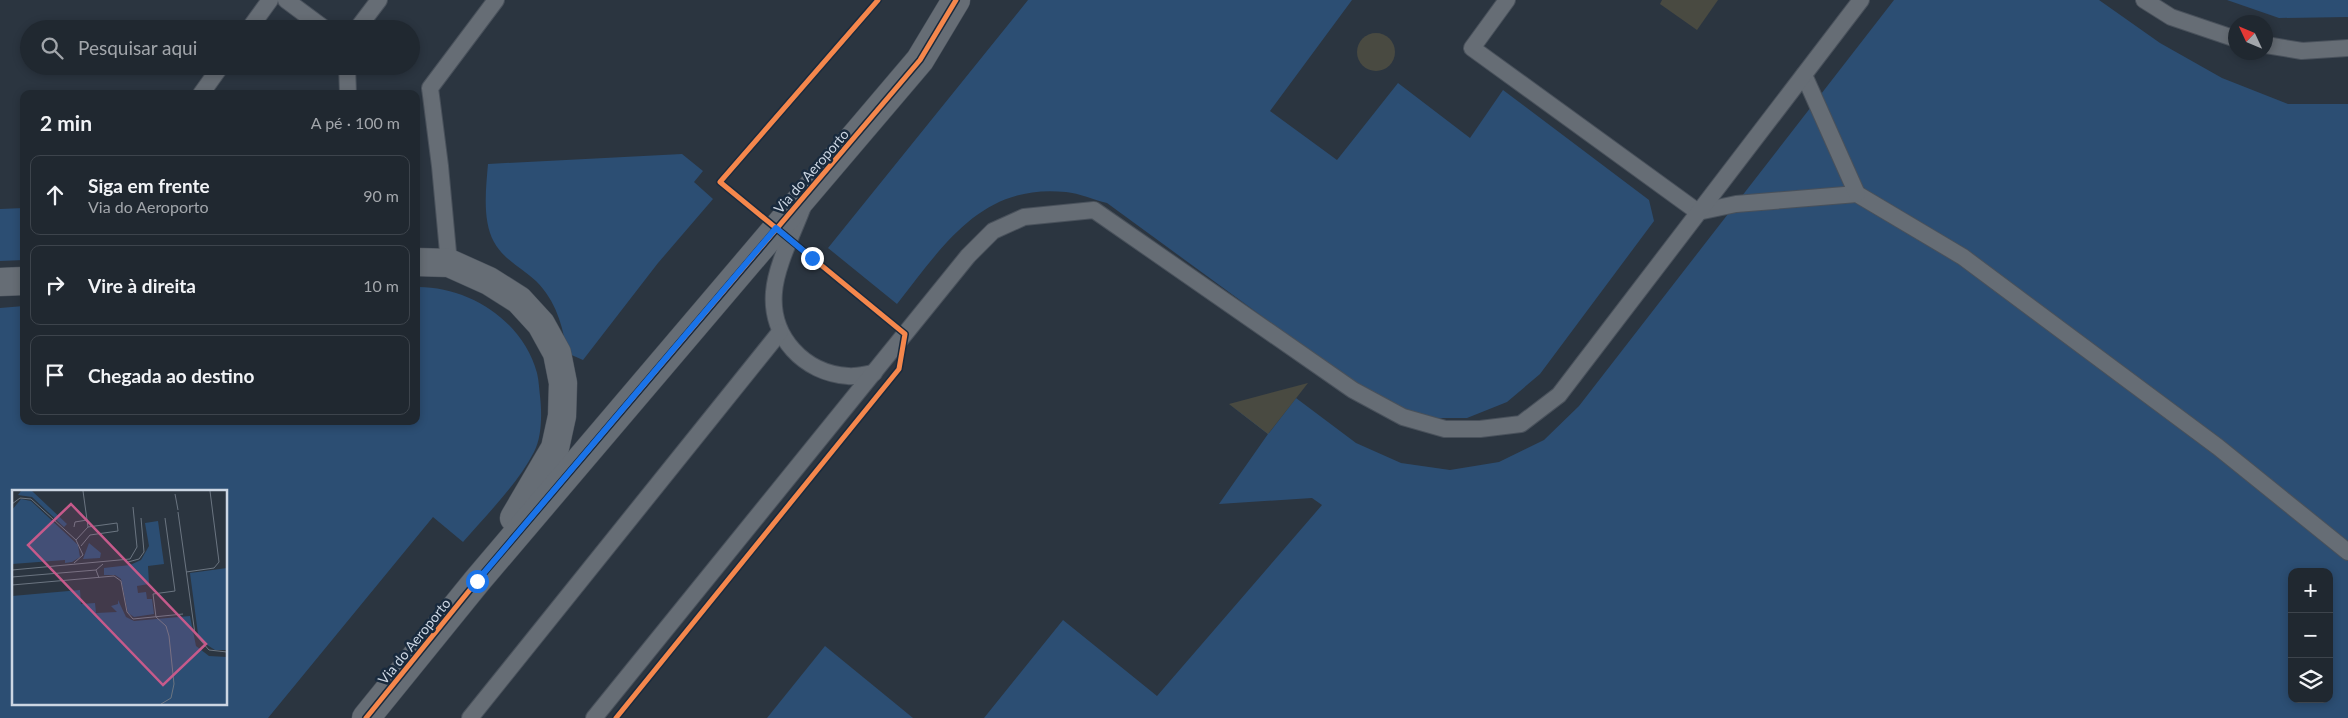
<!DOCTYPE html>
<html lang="pt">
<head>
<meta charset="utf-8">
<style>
	:root { --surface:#202830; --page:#2d343c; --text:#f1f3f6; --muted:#a2a6ab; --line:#3d444c }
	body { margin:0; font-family:Lato,sans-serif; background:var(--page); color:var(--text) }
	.controls { position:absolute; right:15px; bottom:15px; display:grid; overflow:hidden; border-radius:10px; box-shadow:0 2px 8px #0003 }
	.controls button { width:45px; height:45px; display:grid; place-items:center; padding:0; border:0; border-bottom:1px solid var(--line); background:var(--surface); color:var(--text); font:25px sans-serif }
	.compass { position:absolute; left:2228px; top:15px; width:45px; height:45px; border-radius:50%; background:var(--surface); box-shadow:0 2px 8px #0003; rotate:314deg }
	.stop { position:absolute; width:15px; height:15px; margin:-11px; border:4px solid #1a73e8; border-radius:50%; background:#fff }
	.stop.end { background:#1a73e8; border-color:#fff; box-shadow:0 1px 5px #0008 }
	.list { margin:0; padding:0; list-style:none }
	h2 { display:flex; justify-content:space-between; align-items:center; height:65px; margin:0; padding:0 20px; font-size:21px }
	h2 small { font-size:16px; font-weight:400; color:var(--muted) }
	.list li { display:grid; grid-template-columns:32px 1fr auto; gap:15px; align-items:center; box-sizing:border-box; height:80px; margin:0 10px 10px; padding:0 10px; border:1px solid var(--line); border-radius:10px }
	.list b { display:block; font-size:19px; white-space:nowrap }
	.list p { margin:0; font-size:16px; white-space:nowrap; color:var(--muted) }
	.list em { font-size:16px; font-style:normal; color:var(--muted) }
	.icon { flex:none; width:28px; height:28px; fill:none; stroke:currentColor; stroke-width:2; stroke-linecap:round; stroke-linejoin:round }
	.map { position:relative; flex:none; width:2348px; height:718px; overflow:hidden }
	.search { position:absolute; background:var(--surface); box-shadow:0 2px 8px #0003; left:20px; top:20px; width:400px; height:55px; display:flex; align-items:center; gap:12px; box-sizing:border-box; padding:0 18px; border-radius:28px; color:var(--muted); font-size:19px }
	.panel { position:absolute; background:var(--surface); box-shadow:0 2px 8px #0003; left:20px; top:90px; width:400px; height:335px; border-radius:10px }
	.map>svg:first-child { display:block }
</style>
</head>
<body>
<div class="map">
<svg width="2348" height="718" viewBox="0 0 2348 718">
	<rect width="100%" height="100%" fill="#2b3540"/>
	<!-- green -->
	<g fill="#2c4e73" fill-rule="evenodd">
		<path d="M1028,0H1352L1270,111L1337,160L1398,83L1470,138L1503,90L1649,200L1654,221L1540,374L1507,402L1467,418H1423L1382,404L1107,203C1094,200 1079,193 1066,192C981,183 943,246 897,304L828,248Z"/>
		<path d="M1894,0H2099L2160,43L2222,78L2288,104H2348V718H984L1063,620L1157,696L1322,505L1312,498L1219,504L1268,434L1229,404L1269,433L1296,398L1356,443L1401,463L1450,470L1499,462L1544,440L1579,406ZM2292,572H2329V699H2292Z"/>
		<path d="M2227,0H2348V17L2279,18Z"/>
		<path d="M682,154L703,171L694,182L713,199L658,263L583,360L567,353C563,326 556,301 536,281C522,268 504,260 494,242C482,220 486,188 488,164Z"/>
		<path d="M24,208V260L0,261V209Z"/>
		<path d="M416,287C469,286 523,321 537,373C539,381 539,389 540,396C542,413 542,437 534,452C517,485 487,514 463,542L433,517L268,718H0V308L24,306V421H416ZM14,492H226V704H14Z"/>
		<path d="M825,646L913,718H767Z"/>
	</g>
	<!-- building -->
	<g fill="#494a41">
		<path d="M1662,0H1718L1697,30L1660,4Z"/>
		<circle cx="1376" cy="52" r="19"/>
		<path d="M1308,383L1268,434L1229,404Z"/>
	</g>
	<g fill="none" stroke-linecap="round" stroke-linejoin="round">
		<!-- service casing -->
		<g stroke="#49515b" stroke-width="18">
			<g id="service">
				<path d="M286,0L325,29"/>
				<path d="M1507,0L1472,48L1698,212L1736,204L1857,194L1963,257L2218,447L2348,552"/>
				<path d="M2144,0L2171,17L2236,39"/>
				<path d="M249,29L270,0"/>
				<path d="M357,29L379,0"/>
				<path d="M2266,45L2302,51L2348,48"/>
				<path d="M347,66L348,94"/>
				<path d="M1804,75L1857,194"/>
				<path d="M201,94L221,66"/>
				<path d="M802,209C793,233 776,266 774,292C770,337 804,373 848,376C856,377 866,374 874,373"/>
				<path d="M449,263L440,166L430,88L496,0"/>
				<path d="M470,718L780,332"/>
				<path d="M594,718L968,256L993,231L1024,217L1094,210L1353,390L1403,417L1445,429H1480L1521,424L1559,395L1861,0"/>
			</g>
		</g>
		<!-- tertiary casing -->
		<g stroke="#49515b" stroke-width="29">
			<g id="tertiary">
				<path d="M416,262L449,263L489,281L519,300L541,324L557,353L563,383L562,416L555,448L514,518"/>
				<path d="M0,282L24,281"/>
				<path d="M366,718L477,581L920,60L956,0"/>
			</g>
		</g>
		<!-- service -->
		<use href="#service" stroke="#666d75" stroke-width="16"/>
		<!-- tertiary -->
		<use href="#tertiary" stroke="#666d75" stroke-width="28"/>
		<!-- cycleway casing -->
		<g stroke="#192a3d" stroke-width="8">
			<g id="cycleway">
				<path d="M366,718L477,581L920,60L956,0"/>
				<path d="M616,718L899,369L905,334L720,182L878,0"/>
			</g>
		</g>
		<!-- cycleway -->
		<use href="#cycleway" stroke="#f5874c" stroke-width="5"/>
	</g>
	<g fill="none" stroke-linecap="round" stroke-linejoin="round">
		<!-- route -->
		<path stroke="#1a73e8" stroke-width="6" d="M477,581L776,228L812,258"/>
	</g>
	<g text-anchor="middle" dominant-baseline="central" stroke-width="5" stroke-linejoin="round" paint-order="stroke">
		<!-- street labels -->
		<g font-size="14" fill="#ccd6e3" stroke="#192a3d">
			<text transform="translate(811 171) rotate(-49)">Via do Aeroporto</text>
			<text transform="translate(414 641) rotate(-51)">Via do Aeroporto</text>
		</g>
	</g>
	<!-- overview -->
	<g transform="translate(12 490)">
		<rect width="215" height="215" fill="#2b3540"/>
		<path d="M9,1H20L55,34L52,37L20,7L6,5ZM9,9L19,11L66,55L68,67L60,72L53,73V70L0,74V20ZM146,31L152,74L136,76L137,94L125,96L126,103L134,102L135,109H140L142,124L122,127L116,123L109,89L103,85H92V78L118,75L129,70L137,56L133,33ZM77,53L89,63L88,68L71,69ZM215,78V160H203L189,151L186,144L178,83ZM68,100L69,114L83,113L84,123L105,122L99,116L106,114V110L114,127L122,131L178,126L184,156L197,166L215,167V214H0V106Z" fill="#2c4e73"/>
		<path fill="none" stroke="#6b7581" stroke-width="1" d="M71,1L76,37M163,4L166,20M0,14L8,8L19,9L64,50L71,65L62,73M166,22L183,144L197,160L215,162M62,37L63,32L75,30M64,50L76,37L105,33L106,41L78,45L69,56M116,72L127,69L132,62L129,28M0,80L118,69L125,57L121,17M174,82L202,78L207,72L198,1M0,87L84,80M87,88L84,80L91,74M0,95L102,86L109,91L115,122L121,129L171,124M149,214L159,208L162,194L157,146L154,136L144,127L141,104L163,101L153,28"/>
		<path fill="#c65a8b" fill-opacity="0.15" stroke="#c65a8b" stroke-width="2.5" d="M59,14L194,154L151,195L16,55Z"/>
		<rect width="215" height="215" fill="none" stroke="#ccd6e3" stroke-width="2.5"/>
	</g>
</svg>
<div class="controls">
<button>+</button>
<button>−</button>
<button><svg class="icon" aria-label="layers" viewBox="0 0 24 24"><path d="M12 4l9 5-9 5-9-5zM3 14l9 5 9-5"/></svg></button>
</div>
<svg class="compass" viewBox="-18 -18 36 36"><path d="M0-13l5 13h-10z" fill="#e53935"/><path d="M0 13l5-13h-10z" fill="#a2a6ab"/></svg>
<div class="stop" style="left:477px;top:581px"></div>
<div class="stop end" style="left:812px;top:258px"></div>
<div class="search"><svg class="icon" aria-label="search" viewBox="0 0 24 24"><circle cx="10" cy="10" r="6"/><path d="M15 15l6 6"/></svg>Pesquisar aqui</div>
<section class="panel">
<h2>2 min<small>A pé · 100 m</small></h2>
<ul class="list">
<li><svg class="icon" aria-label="ahead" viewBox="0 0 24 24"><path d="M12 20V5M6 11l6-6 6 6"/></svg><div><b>Siga em frente</b><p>Via do Aeroporto</p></div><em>90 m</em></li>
<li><svg class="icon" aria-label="right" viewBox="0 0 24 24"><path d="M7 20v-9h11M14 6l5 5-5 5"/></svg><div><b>Vire à direita</b></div><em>10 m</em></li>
<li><svg class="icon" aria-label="arrive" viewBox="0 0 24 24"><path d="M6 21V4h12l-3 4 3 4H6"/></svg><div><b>Chegada ao destino</b></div></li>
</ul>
</section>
</div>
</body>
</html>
